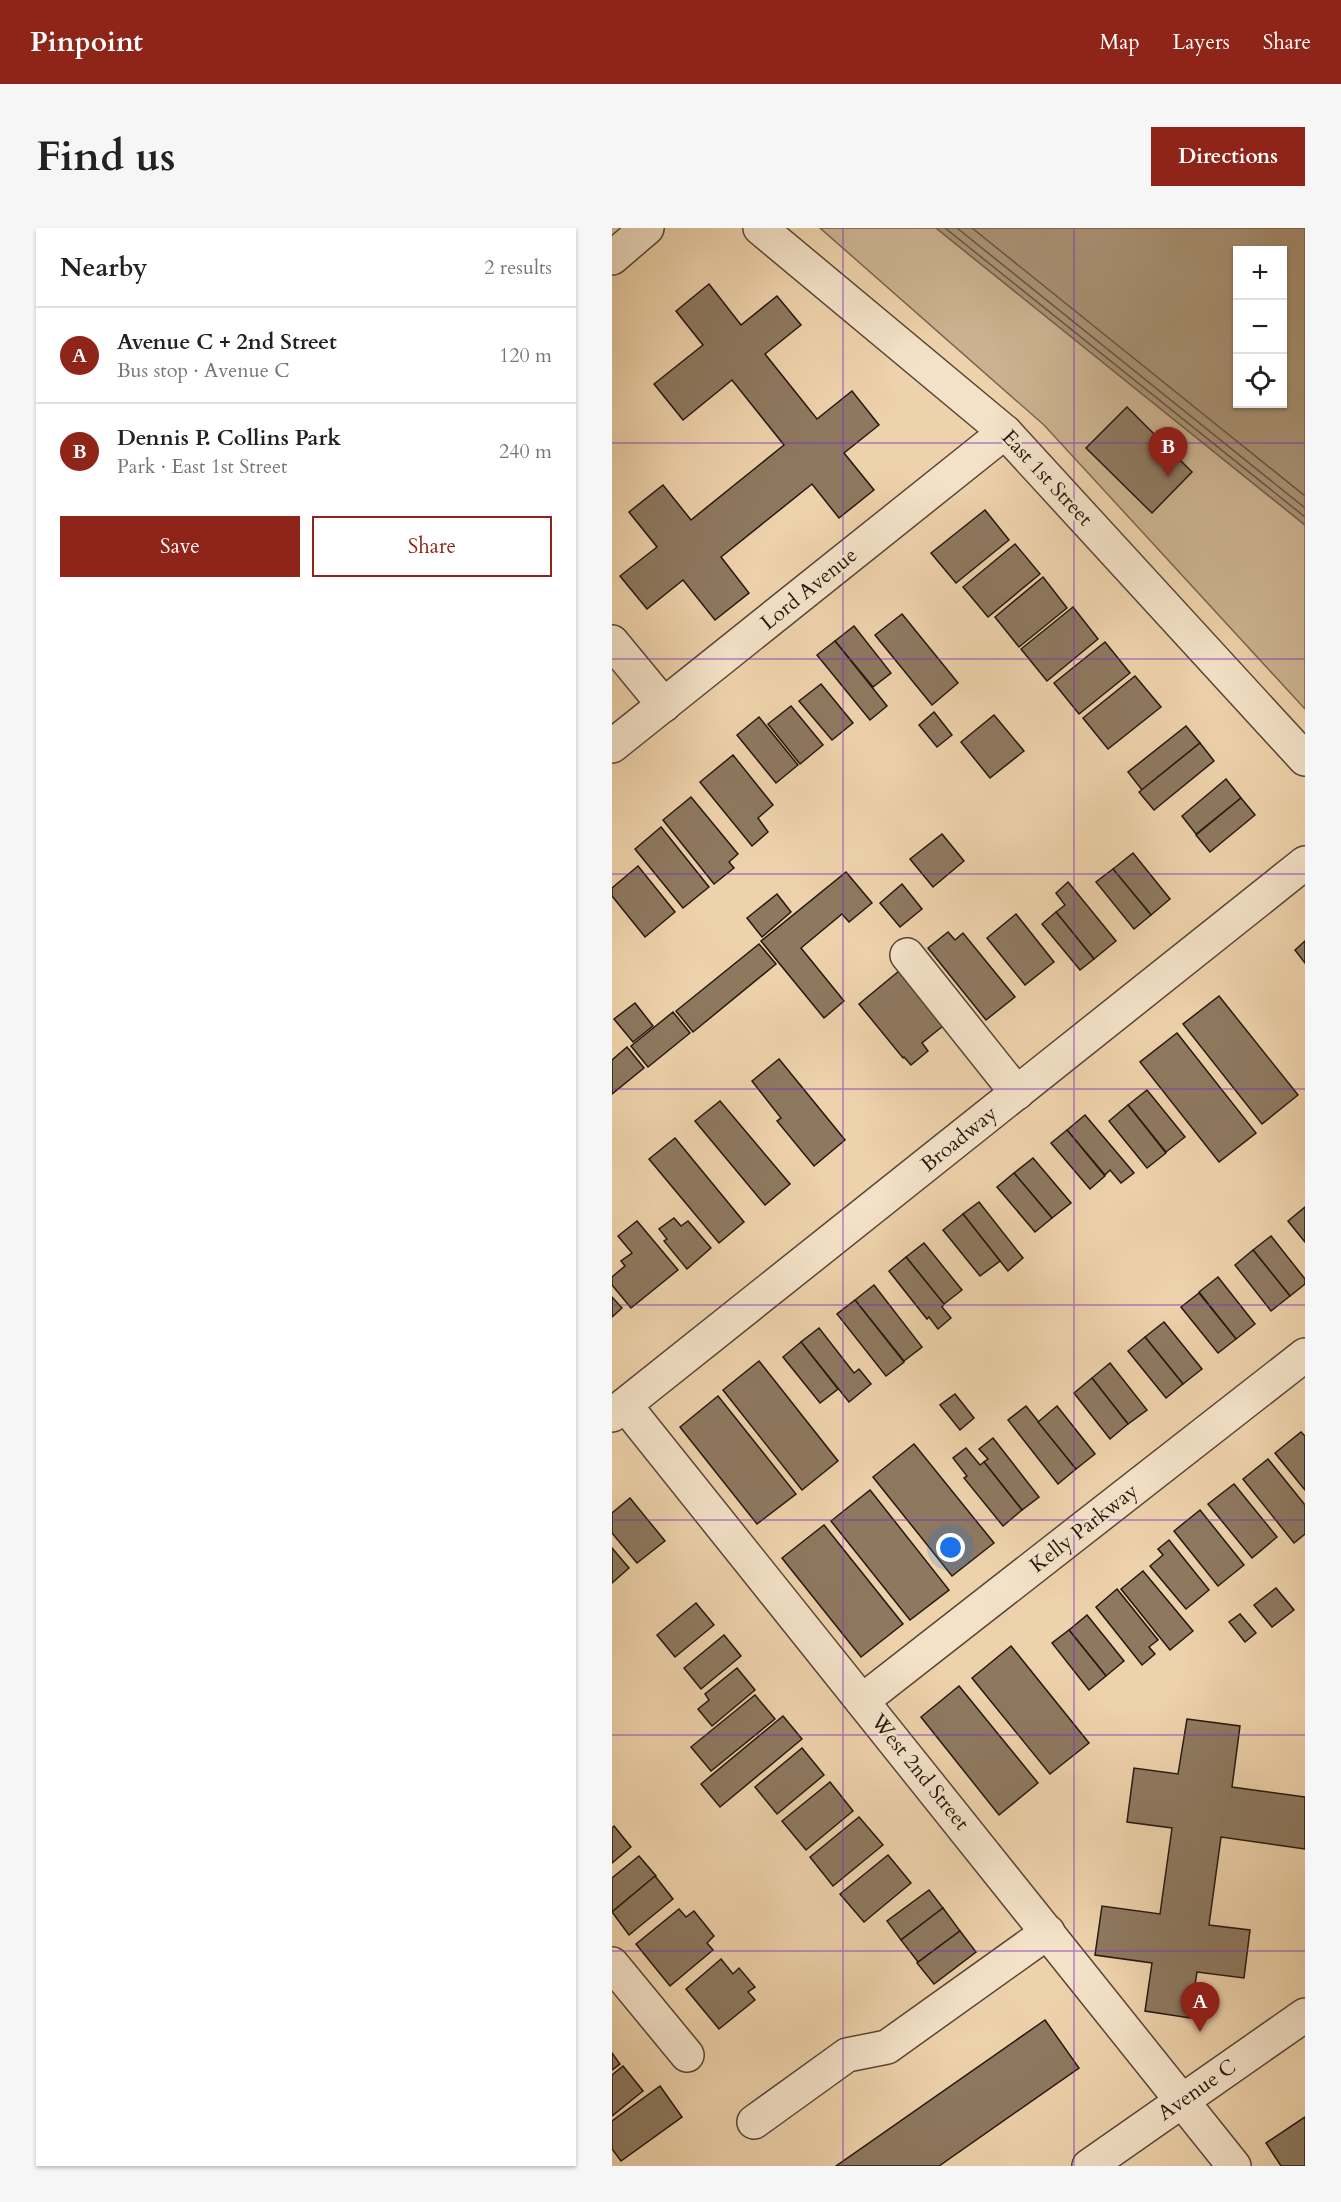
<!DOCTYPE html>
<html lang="en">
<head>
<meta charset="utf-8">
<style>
	:root { --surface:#fff; --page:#f6f6f6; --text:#222; --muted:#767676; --line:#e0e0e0; --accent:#8f2418 }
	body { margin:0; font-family:Cardo,serif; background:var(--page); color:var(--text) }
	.controls { position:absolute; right:18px; top:18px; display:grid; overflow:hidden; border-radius:0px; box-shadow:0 2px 4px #0004 }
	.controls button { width:54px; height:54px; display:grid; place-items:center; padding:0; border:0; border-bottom:2px solid var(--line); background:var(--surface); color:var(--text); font:30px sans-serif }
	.you { position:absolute; left:339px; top:1320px; width:21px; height:21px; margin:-15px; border:4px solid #fff; border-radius:50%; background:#1a73e8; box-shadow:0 0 0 9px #1a73e833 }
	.badge { display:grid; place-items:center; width:39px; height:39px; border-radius:50%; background:var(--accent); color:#fff; font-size:20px; font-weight:700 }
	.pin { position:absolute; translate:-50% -50px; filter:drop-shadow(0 2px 3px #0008) }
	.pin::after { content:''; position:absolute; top:32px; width:21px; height:18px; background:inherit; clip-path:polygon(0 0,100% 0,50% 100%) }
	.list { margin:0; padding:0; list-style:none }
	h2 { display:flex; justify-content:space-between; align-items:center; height:78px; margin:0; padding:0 24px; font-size:26px }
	h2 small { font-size:20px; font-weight:400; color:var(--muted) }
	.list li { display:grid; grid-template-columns:39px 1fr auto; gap:18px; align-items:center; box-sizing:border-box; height:96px; padding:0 24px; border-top:2px solid var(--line) }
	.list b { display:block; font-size:22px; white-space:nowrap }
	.list p { margin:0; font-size:20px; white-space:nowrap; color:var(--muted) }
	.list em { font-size:20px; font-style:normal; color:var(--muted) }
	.actions { display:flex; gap:12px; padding:18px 24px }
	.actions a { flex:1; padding:14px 0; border:2px solid var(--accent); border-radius:0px; text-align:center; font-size:21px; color:var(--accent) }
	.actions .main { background:var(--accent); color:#fff }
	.icon { flex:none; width:33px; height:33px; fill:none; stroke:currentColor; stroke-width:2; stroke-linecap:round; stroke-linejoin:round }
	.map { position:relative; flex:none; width:693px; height:1938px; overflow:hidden; border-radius:0px }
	header { display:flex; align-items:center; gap:36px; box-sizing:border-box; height:84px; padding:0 30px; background:var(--accent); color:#fff }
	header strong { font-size:28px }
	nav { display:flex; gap:33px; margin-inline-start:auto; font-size:21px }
	.intro { display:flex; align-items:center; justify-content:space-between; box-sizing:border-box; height:144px; padding:0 36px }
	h1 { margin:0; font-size:42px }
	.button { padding:15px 27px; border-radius:0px; background:var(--accent); color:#fff; font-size:21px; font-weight:700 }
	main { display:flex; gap:36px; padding:0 36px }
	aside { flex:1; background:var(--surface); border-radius:0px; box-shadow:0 2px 4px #0004 }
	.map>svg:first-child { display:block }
</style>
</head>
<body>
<header>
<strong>Pinpoint</strong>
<nav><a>Map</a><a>Layers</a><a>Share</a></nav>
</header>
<div class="intro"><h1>Find us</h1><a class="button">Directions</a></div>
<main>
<aside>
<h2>Nearby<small>2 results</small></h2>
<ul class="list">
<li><span class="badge">A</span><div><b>Avenue C + 2nd Street</b><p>Bus stop · Avenue C</p></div><em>120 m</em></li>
<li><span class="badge">B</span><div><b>Dennis P. Collins Park</b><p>Park · East 1st Street</p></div><em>240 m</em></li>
</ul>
<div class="actions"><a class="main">Save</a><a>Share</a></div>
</aside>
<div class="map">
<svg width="693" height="1938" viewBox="0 0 693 1938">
	<rect width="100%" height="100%" fill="#eed2ab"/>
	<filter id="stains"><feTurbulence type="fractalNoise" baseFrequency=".00333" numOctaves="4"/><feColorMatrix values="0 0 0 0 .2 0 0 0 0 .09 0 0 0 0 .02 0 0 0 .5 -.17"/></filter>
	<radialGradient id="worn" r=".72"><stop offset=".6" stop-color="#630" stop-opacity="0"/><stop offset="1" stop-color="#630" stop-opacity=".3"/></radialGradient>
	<!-- green -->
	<path fill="#ccb290" stroke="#786550" stroke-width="1.5" d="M208,0H324L693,297V481L432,197Z"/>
	<!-- water -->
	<path fill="#aa9376" stroke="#75624d" stroke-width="1.5" fill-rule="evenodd" d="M324,0H693V297ZM626,22H670V176H626Z"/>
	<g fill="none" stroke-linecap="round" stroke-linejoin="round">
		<!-- shore -->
		<g stroke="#685642" stroke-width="1.5">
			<path d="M333,0L693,289"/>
			<path d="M345,0L693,280"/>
			<path d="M360,0L693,268"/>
		</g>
	</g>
	<!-- building -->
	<g fill="#8e7960" stroke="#25180f" stroke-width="1.5">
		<path d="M97,56L129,97L165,68L189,97L153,126L205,191L240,163L267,197L232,225L262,262L227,290L200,256L109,329L137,365L103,392L71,352L35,381L8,348L45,319L17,284L51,257L79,292L172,217L120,152L71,192L42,156L91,117L64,83Z"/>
		<path d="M515,179L580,244L540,285L474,220Z"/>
		<path d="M373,282L397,312L344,355L319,325Z"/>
		<path d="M403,316L428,346L376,389L351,359Z"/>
		<path d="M431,349L455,380L407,419L383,389Z"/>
		<path d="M461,379L486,411L435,453L409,421Z"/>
		<path d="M290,386L346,455L320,477L263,407Z"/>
		<path d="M242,398L279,445L261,459L223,413Z"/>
		<path d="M223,413L275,478L258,492L205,427Z"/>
		<path d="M493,414L518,445L467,486L442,455Z"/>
		<path d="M523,448L549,479L496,521L471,490Z"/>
		<path d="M209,456L241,495L220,512L187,473Z"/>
		<path d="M179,478L211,517L188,536L156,496Z"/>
		<path d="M322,484L340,507L325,519L307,497Z"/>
		<path d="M382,487L412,523L378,550L349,514Z"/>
		<path d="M147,489L186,537L164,555L125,507Z"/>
		<path d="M574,498L588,515L530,562L516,544Z"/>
		<path d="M588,515L602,533L542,582L527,564Z"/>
		<path d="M121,527L161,577L146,590L156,604L140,618L88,554Z"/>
		<path d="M614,551L629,570L584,606L570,588Z"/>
		<path d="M79,569L126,626L117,634L122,640L102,656L51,592Z"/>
		<path d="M629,570L643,587L598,624L584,607Z"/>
		<path d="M49,599L97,659L71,680L23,621Z"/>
		<path d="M330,606L352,633L321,659L298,631Z"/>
		<path d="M521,625L558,671L539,687L501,641Z"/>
		<path d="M26,638L63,684L33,709L0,668V660Z"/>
		<path d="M501,641L539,687L522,701L484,654Z"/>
		<path d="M234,644L260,675L237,694L230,686L189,720L232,773L212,790L149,713Z"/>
		<path d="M456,654L504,713L482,731L444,684L453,677L444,665Z"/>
		<path d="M290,656L310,681L288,699L268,675Z"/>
		<path d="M165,666L179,684L150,709L135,690Z"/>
		<path d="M444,684L482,731L468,742L430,696Z"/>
		<path d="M404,686L442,734L413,757L375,710Z"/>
		<path d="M336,704L343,712L351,705L403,769L374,792L316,720Z"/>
		<path d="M693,713V735L683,722Z"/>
		<path d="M147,716L164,736L81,804L64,783Z"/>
		<path d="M287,743L331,798L310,815L316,823L299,837L292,829L291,830L247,776Z"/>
		<path d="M607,768L686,867L650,896L571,796Z"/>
		<path d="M23,775L41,798L21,814L2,791Z"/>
		<path d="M61,784L78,805L36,839L19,818Z"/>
		<path d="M565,805L644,905L607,934L528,834Z"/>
		<path d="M15,819L32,840L0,866V832Z"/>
		<path d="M167,831L233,912L202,938L165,893L169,890L140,853Z"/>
		<path d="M535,862L573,909L554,924L516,877Z"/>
		<path d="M108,873L178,956L153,977L83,893Z"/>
		<path d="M516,877L554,925L535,940L497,893Z"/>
		<path d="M473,887L522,945L509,955L498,942L493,947L455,902Z"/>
		<path d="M455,902L493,948L478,961L439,915Z"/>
		<path d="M63,910L132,994L107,1015L37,931Z"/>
		<path d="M421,930L459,975L440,990L402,945Z"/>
		<path d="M402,945L440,990L423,1004L385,959Z"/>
		<path d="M367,974L411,1030L396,1043L351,986Z"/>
		<path d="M693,979V1014L676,993Z"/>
		<path d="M351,986L388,1033L368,1048L331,1002Z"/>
		<path d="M62,990L69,998L76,993L99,1020L75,1041L52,1013L55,1011L47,1001Z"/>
		<path d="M25,993L66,1042L19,1080L0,1057V1049L13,1038L9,1033L20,1025L6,1008Z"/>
		<path d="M659,1008L693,1051V1056L678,1068L641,1022Z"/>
		<path d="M312,1015L350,1062L332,1076L294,1029Z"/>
		<path d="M641,1022L678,1068L659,1083L623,1037Z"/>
		<path d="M294,1029L332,1076L330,1079L339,1090L326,1101L317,1089L315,1091L277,1043Z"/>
		<path d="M606,1049L643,1096L624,1111L587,1064Z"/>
		<path d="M262,1057L310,1119L292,1133L243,1072Z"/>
		<path d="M587,1065L624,1111L606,1125L569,1079Z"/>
		<path d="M0,1069L10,1080L0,1089Z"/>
		<path d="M243,1072L292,1134L274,1148L225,1086Z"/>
		<path d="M552,1094L590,1141L571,1156L533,1109Z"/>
		<path d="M207,1100L242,1145L247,1141L259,1156L237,1174L189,1114Z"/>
		<path d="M533,1109L571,1156L554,1170L516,1123Z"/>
		<path d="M189,1114L226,1161L208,1175L171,1129Z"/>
		<path d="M147,1133L226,1233L190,1262L111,1162Z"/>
		<path d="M498,1135L535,1182L516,1196L480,1150Z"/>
		<path d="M480,1150L516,1196L498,1211L462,1165Z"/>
		<path d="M343,1166L362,1190L348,1202L328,1177Z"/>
		<path d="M106,1168L184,1266L145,1296L68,1199Z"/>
		<path d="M414,1178L464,1241L446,1256L396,1192Z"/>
		<path d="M445,1178L483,1226L464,1241L426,1194Z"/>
		<path d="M689,1204L693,1208V1262L663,1225Z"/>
		<path d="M381,1210L427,1269L410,1282L372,1234L376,1231L367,1221Z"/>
		<path d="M302,1216L382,1315L340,1348L261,1249Z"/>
		<path d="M354,1220L368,1237L372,1234L410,1282L391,1298L352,1250L355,1248L341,1230Z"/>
		<path d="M656,1231L693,1277V1306L682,1315L631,1251Z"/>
		<path d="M622,1256L665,1309L640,1330L596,1276Z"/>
		<path d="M258,1262L337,1362L298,1392L219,1293Z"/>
		<path d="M18,1270L53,1313L25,1335L0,1305V1285Z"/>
		<path d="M588,1282L632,1337L606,1358L562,1303Z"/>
		<path d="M212,1297L291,1396L249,1429L170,1330Z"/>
		<path d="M557,1312L597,1362L574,1381L538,1338L551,1327L546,1321Z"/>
		<path d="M0,1320L17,1340L0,1355Z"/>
		<path d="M531,1343L581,1403L558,1422L509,1361Z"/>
		<path d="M664,1360L682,1382L660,1399L642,1377Z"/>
		<path d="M505,1361L546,1412L537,1419L543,1426L530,1437L484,1379Z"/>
		<path d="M84,1375L102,1397L63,1429L45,1407Z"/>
		<path d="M628,1386L644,1405L633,1414L617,1394Z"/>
		<path d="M475,1387L512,1433L494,1448L457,1402Z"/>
		<path d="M457,1402L494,1448L477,1462L440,1415Z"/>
		<path d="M112,1407L129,1428L89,1461L72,1440Z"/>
		<path d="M399,1418L477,1515L438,1546L360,1450Z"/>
		<path d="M125,1440L143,1462L100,1498L86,1481L97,1472L93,1466Z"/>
		<path d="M347,1458L426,1555L387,1587L309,1489Z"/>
		<path d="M143,1467L163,1491L99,1543L79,1519Z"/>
		<path d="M171,1488L190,1511L108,1579L89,1556Z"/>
		<path d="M575,1491L628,1498L620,1559L693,1569V1621L609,1609L597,1697L638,1702L632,1750L585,1744L578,1790L533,1783L540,1735L483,1727L490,1678L548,1686L560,1600L515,1594L522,1540L566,1546Z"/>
		<path d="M190,1520L212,1547L165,1586L143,1559Z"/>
		<path d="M218,1554L241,1583L194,1622L170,1593Z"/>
		<path d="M247,1589L271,1617L221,1658L198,1629Z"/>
		<path d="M2,1598L19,1619L0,1635V1600Z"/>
		<path d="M276,1627L299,1655L252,1694L228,1666Z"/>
		<path d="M27,1628L44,1648L0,1684V1650Z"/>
		<path d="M43,1648L61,1671L17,1707L0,1684Z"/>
		<path d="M317,1662L331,1680L289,1712L275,1693Z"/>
		<path d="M331,1680L348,1703L306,1734L289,1712Z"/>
		<path d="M67,1681L74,1689L82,1683L102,1708L95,1715L101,1722L58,1758L24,1716Z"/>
		<path d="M348,1703L364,1724L322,1756L305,1735Z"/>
		<path d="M109,1731L121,1746L127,1740L143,1759L136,1764L143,1772L107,1801L74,1761Z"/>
		<path d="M433,1792L467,1840L327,1938H224Z"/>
		<path d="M0,1825L8,1836L0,1842Z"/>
		<path d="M11,1838L31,1863L0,1888V1847Z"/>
		<path d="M48,1858L70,1889L9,1933L0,1921V1893Z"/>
		<path d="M693,1889V1938H669L654,1915Z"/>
	</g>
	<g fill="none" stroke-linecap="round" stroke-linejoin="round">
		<!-- minor casing -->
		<g stroke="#574636" stroke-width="36">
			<g id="minor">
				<path d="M148,0L393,204L693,531"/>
				<path d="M0,30L35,0"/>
				<path d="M0,414L52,477"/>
				<path d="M0,518L393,204"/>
				<path d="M295,727L405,865"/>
				<path d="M13,1177L622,1938"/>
				<path d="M0,1187L693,635"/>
				<path d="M250,1473L693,1127"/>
				<path d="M0,1736L75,1827"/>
				<path d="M142,1894L235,1827L275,1819L436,1704"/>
				<path d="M477,1938L693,1787"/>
			</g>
		</g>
		<!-- minor -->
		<use href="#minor" stroke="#f4e2c8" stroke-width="33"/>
	</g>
	<!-- grid -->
	<path fill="none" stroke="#7b2cbf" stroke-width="1.5" stroke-opacity="0.55" d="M231,0V1938M462,0V1938M0,215H693M0,431H693M0,646H693M0,861H693M0,1077H693M0,1292H693M0,1507H693M0,1723H693"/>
	<g text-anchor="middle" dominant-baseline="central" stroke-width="4.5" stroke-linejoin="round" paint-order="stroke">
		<!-- street labels -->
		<g font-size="21" fill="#25180f" stroke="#f4e2c8">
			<text transform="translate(435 250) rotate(47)">East 1st Street</text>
			<text transform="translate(197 361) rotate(-39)">Lord Avenue</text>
			<text transform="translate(347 911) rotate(-39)">Broadway</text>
			<text transform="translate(472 1300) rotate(-38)">Kelly Parkway</text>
			<text transform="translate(308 1544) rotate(51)">West 2nd Street</text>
			<text transform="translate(585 1862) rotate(-35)">Avenue C</text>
		</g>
	</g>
	<rect width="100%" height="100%" filter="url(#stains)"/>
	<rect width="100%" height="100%" fill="url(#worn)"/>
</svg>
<div class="controls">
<button>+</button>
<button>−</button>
<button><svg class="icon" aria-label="locate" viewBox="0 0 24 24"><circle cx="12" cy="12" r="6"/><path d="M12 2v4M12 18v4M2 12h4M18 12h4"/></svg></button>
</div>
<div class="you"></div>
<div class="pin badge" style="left:588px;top:1804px">A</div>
<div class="pin badge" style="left:556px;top:249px">B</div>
</div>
</main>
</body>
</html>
